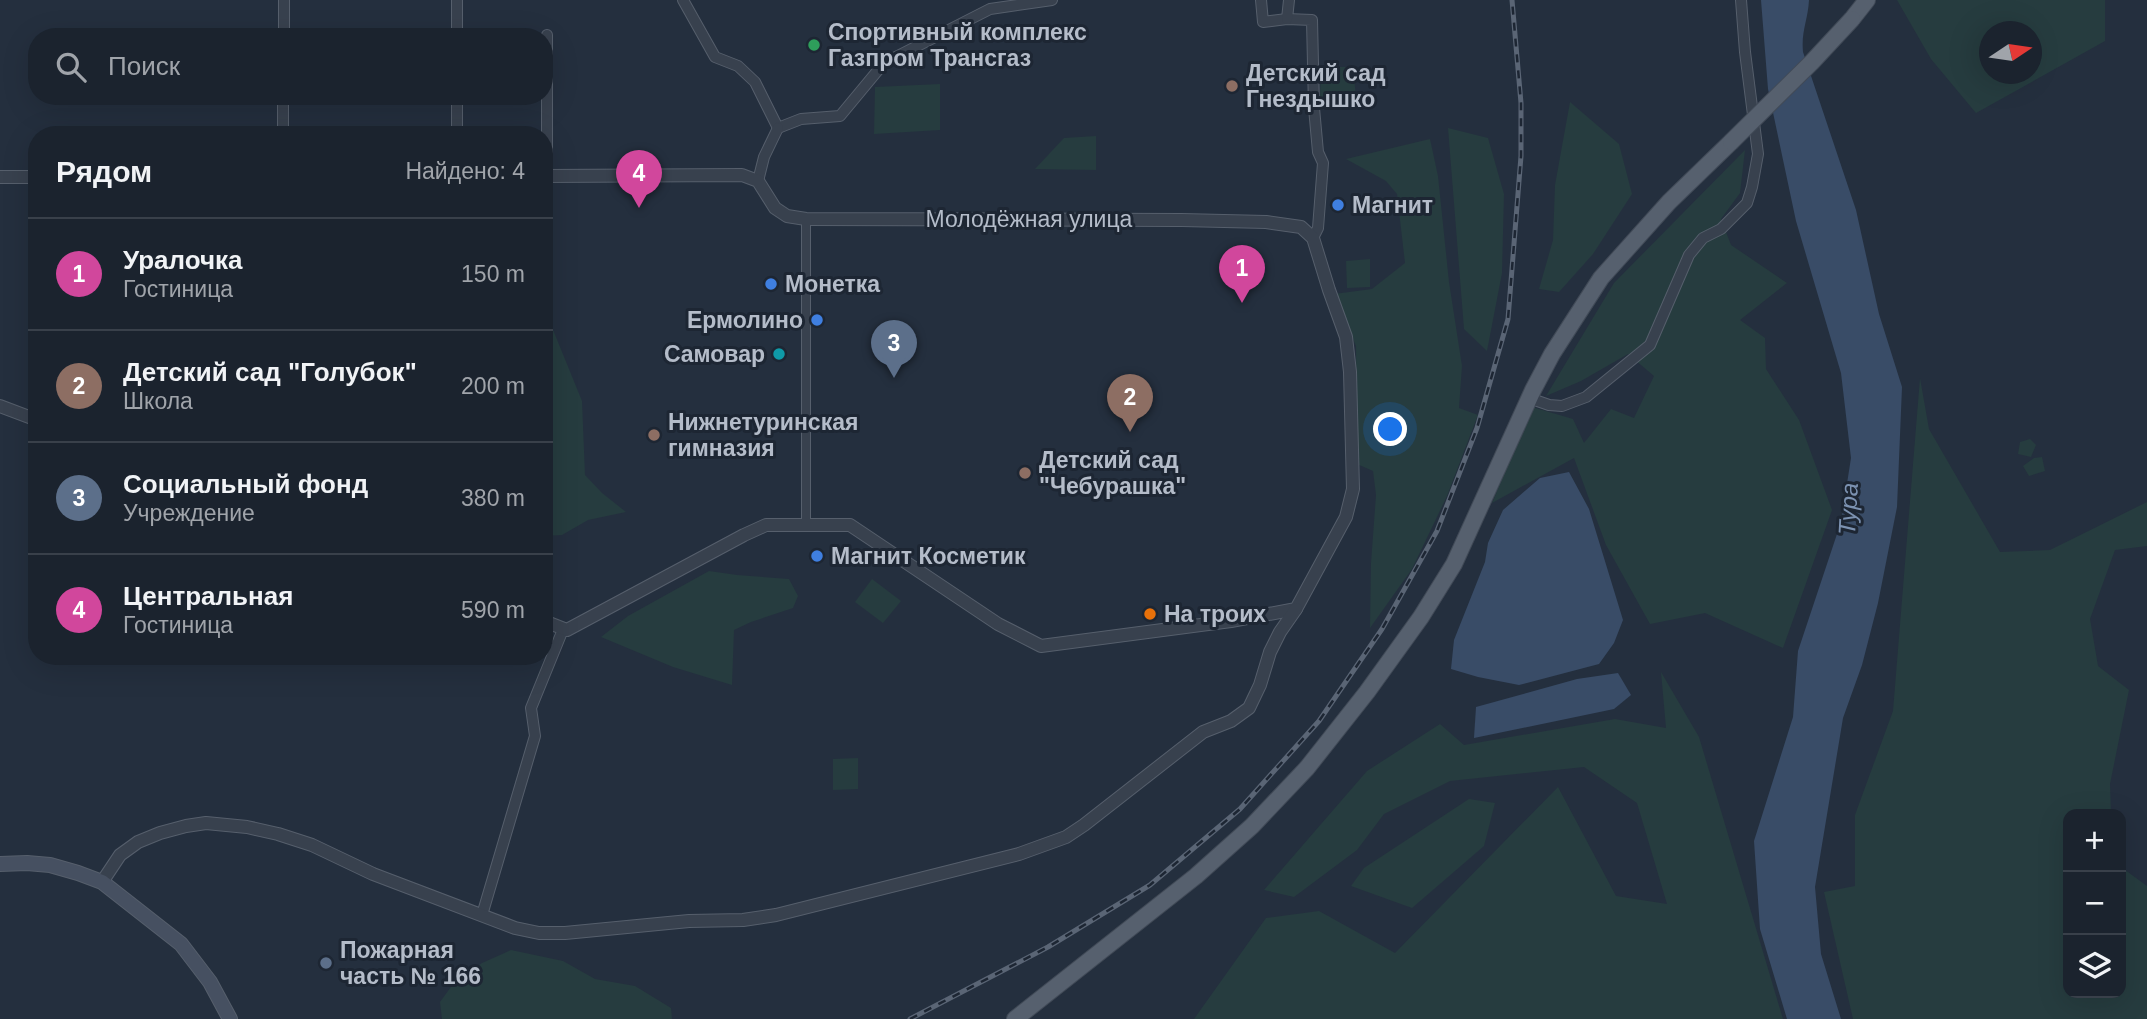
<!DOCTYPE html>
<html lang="ru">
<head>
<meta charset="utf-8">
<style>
	:root { --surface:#1b232e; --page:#282f3a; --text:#f1f3f6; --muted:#a0a4aa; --line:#39404a; --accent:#8c9099 }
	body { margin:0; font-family:Helvetica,sans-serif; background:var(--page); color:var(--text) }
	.controls { position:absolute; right:21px; bottom:21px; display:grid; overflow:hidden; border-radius:14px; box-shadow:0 7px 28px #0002 }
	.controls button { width:63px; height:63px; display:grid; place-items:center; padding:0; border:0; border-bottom:2px solid var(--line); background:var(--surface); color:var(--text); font:35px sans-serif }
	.compass { position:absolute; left:1979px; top:21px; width:63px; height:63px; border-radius:50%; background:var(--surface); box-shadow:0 7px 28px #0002; rotate:77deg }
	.you { position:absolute; left:1391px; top:430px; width:24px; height:24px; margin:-18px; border:5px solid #fff; border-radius:50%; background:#1a73e8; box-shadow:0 0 0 10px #1a73e833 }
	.badge { display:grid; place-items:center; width:46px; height:46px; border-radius:50%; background:var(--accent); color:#fff; font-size:23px; font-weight:700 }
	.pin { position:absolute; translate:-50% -58px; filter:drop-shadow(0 2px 4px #0008) }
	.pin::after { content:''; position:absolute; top:37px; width:24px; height:21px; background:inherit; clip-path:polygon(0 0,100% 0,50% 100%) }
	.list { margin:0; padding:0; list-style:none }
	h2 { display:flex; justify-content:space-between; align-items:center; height:91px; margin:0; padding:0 28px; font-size:30px }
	h2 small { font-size:23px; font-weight:400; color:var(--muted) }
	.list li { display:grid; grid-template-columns:46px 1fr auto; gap:21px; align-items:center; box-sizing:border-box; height:112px; padding:0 28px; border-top:2px solid var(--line) }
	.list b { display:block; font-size:26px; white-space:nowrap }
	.list p { margin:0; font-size:23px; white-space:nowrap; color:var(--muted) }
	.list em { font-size:23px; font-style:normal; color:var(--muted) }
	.icon { flex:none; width:38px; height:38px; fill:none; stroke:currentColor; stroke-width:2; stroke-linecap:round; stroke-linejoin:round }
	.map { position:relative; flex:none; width:2147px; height:1019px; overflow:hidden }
	.search { position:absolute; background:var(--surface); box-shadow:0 7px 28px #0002; left:28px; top:28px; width:525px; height:77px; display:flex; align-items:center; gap:18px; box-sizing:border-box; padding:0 24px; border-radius:28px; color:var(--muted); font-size:26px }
	.panel { position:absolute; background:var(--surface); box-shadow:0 7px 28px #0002; left:28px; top:126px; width:525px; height:539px; border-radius:28px }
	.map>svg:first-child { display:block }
</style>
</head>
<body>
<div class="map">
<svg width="2147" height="1019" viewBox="0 0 2147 1019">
	<rect width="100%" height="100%" fill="#242f3e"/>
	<!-- green -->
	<g fill="#263c3f" fill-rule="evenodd">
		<path d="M1897,0H2105V41L1976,113L1931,59ZM1990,32H2032V74H1990Z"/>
		<path d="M1321,67H1353L1356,97L1320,98Z"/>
		<path d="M940,84V130L874,134L875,87Z"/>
		<path d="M1570,102L1619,144L1632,194L1593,254L1559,292L1539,289L1553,240L1555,185Z"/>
		<path d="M1448,128L1488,138L1504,194L1502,273L1487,351L1464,329Z"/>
		<path d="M1096,136V170L1035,169L1064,138Z"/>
		<path d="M1430,139L1438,176L1449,282L1462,366L1459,408L1478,415L1447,496L1412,569L1370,628L1371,563L1376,495L1373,471L1357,464L1356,346L1334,294L1372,289L1405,263L1397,194L1386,181L1346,159Z"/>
		<path d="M1745,150L1740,193L1721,219L1731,245L1787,283L1740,320L1765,338L1766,369L1799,420L1832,510L1783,648L1705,613L1650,624L1606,545L1574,458L1492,503L1532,407L1573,419L1584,443L1611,409L1634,418L1654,376L1628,354L1581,381L1546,396L1614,283Z"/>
		<path d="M1370,259V287L1347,288L1346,261Z"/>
		<path d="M544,315H547L582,401L585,475L602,493L626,512L588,520L562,535L544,536Z"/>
		<path d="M1920,378L1929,429L2000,552L2050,550L2147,502V546L2115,550L2090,619L2098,666L2129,690L2110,784L2111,814H2068V993H2121V867L2147,886V1019H1853L1824,892L1855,886V815L1893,711Z"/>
		<path d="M2030,439L2036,445L2031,457L2018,454L2020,442Z"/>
		<path d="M2042,457L2045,471L2029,476L2023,466L2034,458Z"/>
		<path d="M709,571L737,575L789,579L798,596L793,608L751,622L734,630L732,685L673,667L601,637L628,616Z"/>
		<path d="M872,579L901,601L883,623L855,602Z"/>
		<path d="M1661,672L1699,737L1783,1019H1194L1266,918L1319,911L1395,953L1558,787L1616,896L1667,904L1637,803L1584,767L1450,781L1384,814L1357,850L1294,897L1264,890L1367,771L1440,724L1464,745L1615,719L1666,728Z"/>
		<path d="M858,758V789L833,790V759Z"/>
		<path d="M1469,799L1495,803L1484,846L1412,908L1351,886L1364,868Z"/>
		<path d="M511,950L563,961L595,979L635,986L671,1008L672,1019H442L440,1002L456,980L482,963Z"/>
	</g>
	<!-- water -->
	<g fill="#394c67">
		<path d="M1761,0H1809C1808,20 1801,31 1803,52L1856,210L1879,314L1902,387L1897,507L1878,603L1862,665L1843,718L1815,887L1821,954L1841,1019H1787L1760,929L1754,841L1793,717L1798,651L1841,522L1851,458L1841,373L1796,221L1768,89Z"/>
		<path d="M1569,472L1589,509L1623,620L1614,643L1599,664L1519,685L1478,677L1451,669L1454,640L1485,562L1488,543L1503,510L1540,478Z"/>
		<path d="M1618,673L1631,695L1614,709L1474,738L1476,707L1577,679Z"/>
	</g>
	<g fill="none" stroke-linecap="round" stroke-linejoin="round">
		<!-- pedestrian casing -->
		<g stroke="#565f6c" stroke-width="10">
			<path id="pedestrian" d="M806,526V219"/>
		</g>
		<!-- minor casing -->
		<g stroke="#565f6c" stroke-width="12">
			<g id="minor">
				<path d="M457,0V37"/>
				<path d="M683,0L715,57L738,66L755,82L778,128"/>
				<path d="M1261,0L1263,22L1287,19L1312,20L1314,108L1318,152L1323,163L1318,228L1313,238"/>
				<path d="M1287,19L1289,0"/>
				<path d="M547,35V303"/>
				<path d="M284,37V0"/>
				<path d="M457,96V135"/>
				<path d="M778,128L801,119L840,116L884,63L990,9L1052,0"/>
				<path d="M283,135V96"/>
				<path d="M758,181L764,157L778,128"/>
				<path d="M1529,398L1549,405L1562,406L1586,397L1650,345L1689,255L1703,238L1721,229L1747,203L1752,187L1758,154L1745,52L1741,0"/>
				<path d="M482,915L535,736L531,708L562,632L567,630"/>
			</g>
		</g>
		<!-- tertiary casing -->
		<g stroke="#565f6c" stroke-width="14">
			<g id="tertiary">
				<path d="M544,176L742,175L758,181L775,208L787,216L806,219L1182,220L1266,222L1301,227L1313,238L1329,290L1346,337L1350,372L1353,489L1346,517L1296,609L1231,621L1041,646L998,624L850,525H766L744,535L567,630L544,621"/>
				<path d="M0,177H37"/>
				<path d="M0,406L37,420"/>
				<path d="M102,882L120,855L138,842L160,833L186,826L206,823L247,827L278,834L312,845L373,874L515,928L539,933H565L689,921L743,920L776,915L1019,854L1066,837L1084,825L1203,732L1231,721L1249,708L1260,685L1270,652L1280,632L1296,609"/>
			</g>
		</g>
		<!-- secondary casing -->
		<g stroke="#565f6c" stroke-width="16">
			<path id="secondary" d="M0,864L27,863L50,865L78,873L102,882L181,944L210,982L230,1019"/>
		</g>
		<!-- primary casing -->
		<g stroke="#414a57" stroke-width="18">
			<g id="primary">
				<path d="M1852,19L1867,0"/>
				<path d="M1015,1019L1196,876L1252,826L1307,768L1367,692L1421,617L1454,564L1533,390L1552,354L1601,278L1669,202L1731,142"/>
			</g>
		</g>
		<!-- pedestrian -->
		<use href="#pedestrian" stroke="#38414e" stroke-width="8"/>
		<!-- minor -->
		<use href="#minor" stroke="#38414e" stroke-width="10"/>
		<!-- tertiary -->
		<use href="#tertiary" stroke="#38414e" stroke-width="12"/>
		<!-- secondary -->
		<use href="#secondary" stroke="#465061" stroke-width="14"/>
		<!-- primary -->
		<use href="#primary" stroke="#56606e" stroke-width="16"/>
		<!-- rail casing -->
		<g stroke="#5a6575" stroke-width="5">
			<path id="rail" d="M910,1019L1048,947L1150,885L1240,809L1319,721L1382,629L1437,531L1477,428L1508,319L1521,156V103L1512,0"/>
		</g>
		<!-- rail -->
		<use href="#rail" stroke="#1d2633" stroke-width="2.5" stroke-dasharray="8" stroke-linecap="butt"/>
		<!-- primary-bridge casing -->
		<g stroke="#414a57" stroke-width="18" stroke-linecap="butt">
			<path id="primary-bridge" d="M1731,142L1812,62L1852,19"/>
		</g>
		<!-- primary-bridge -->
		<use href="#primary-bridge" stroke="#56606e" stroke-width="16"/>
	</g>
	<!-- markers -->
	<circle fill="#2e9e5b" stroke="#1d2633" stroke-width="2.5" cx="814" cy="45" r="7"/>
	<g fill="#8d6e63" stroke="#1d2633" stroke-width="2.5">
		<circle cx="1232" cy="86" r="7"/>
		<circle cx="654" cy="435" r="7"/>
		<circle cx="1025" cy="473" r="7"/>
	</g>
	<g fill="#3f7fe0" stroke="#1d2633" stroke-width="2.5">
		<circle cx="1338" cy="205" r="7"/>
		<circle cx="771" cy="284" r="7"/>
		<circle cx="817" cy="320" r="7"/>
		<circle cx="817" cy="556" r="7"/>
	</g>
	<circle fill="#0f9aa8" stroke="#1d2633" stroke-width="2.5" cx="779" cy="354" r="7"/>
	<circle fill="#e8710a" stroke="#1d2633" stroke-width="2.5" cx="1150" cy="614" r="7"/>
	<circle fill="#5c6f8a" stroke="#1d2633" stroke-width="2.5" cx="326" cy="963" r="7"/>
	<g text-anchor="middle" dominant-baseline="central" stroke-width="6" stroke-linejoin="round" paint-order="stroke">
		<!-- poi labels -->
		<g font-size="23" font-weight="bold" fill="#b4bcc9" stroke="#1d2633" text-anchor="start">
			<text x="828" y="32">Спортивный комплекс<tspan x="828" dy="26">Газпром Трансгаз</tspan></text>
			<text x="1246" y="73">Детский сад<tspan x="1246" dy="26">Гнездышко</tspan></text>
			<text x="1352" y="205">Магнит</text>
			<text x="785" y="284">Монетка</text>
			<text x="803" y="320" text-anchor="end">Ермолино</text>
			<text x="765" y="354" text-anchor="end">Самовар</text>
			<text x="668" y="422">Нижнетуринская<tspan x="668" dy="26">гимназия</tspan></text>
			<text x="1039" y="460">Детский сад<tspan x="1039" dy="26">"Чебурашка"</tspan></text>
			<text x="831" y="556">Магнит Косметик</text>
			<text x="1164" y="614">На троих</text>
			<text x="340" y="950">Пожарная<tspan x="340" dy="26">часть № 166</tspan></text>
		</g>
		<!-- street labels -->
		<g font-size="23" fill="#b4bcc9" stroke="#1d2633">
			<text x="1029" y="219">Молодёжная улица</text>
		</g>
		<!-- water labels -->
		<g font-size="24" font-style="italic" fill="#7c92b1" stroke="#1d2633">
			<text transform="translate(1848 509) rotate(-87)">Тура</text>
		</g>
	</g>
</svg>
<div class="controls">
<button>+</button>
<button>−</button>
<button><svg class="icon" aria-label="layers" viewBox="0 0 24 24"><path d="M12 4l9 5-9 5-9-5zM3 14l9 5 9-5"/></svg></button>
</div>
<svg class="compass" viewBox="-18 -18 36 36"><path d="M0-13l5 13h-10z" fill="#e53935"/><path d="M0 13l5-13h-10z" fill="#a0a4aa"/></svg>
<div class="you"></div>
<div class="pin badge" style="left:1242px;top:303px;background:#d1479c">1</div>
<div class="pin badge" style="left:1130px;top:432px;background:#8d6e63">2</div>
<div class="pin badge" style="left:894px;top:378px;background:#5c6f8a">3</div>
<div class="pin badge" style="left:639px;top:208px;background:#d1479c">4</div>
<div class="search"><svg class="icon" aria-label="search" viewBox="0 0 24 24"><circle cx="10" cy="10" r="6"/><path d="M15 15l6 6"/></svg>Поиск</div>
<section class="panel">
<h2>Рядом<small>Найдено: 4</small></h2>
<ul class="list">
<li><span class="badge" style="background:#d1479c">1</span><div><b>Уралочка</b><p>Гостиница</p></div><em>150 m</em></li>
<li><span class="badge" style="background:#8d6e63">2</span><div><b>Детский сад &quot;Голубок&quot;</b><p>Школа</p></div><em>200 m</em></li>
<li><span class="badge" style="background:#5c6f8a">3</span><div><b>Социальный фонд</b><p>Учреждение</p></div><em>380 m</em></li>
<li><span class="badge" style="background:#d1479c">4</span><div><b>Центральная</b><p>Гостиница</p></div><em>590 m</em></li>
</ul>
</section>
</div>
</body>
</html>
